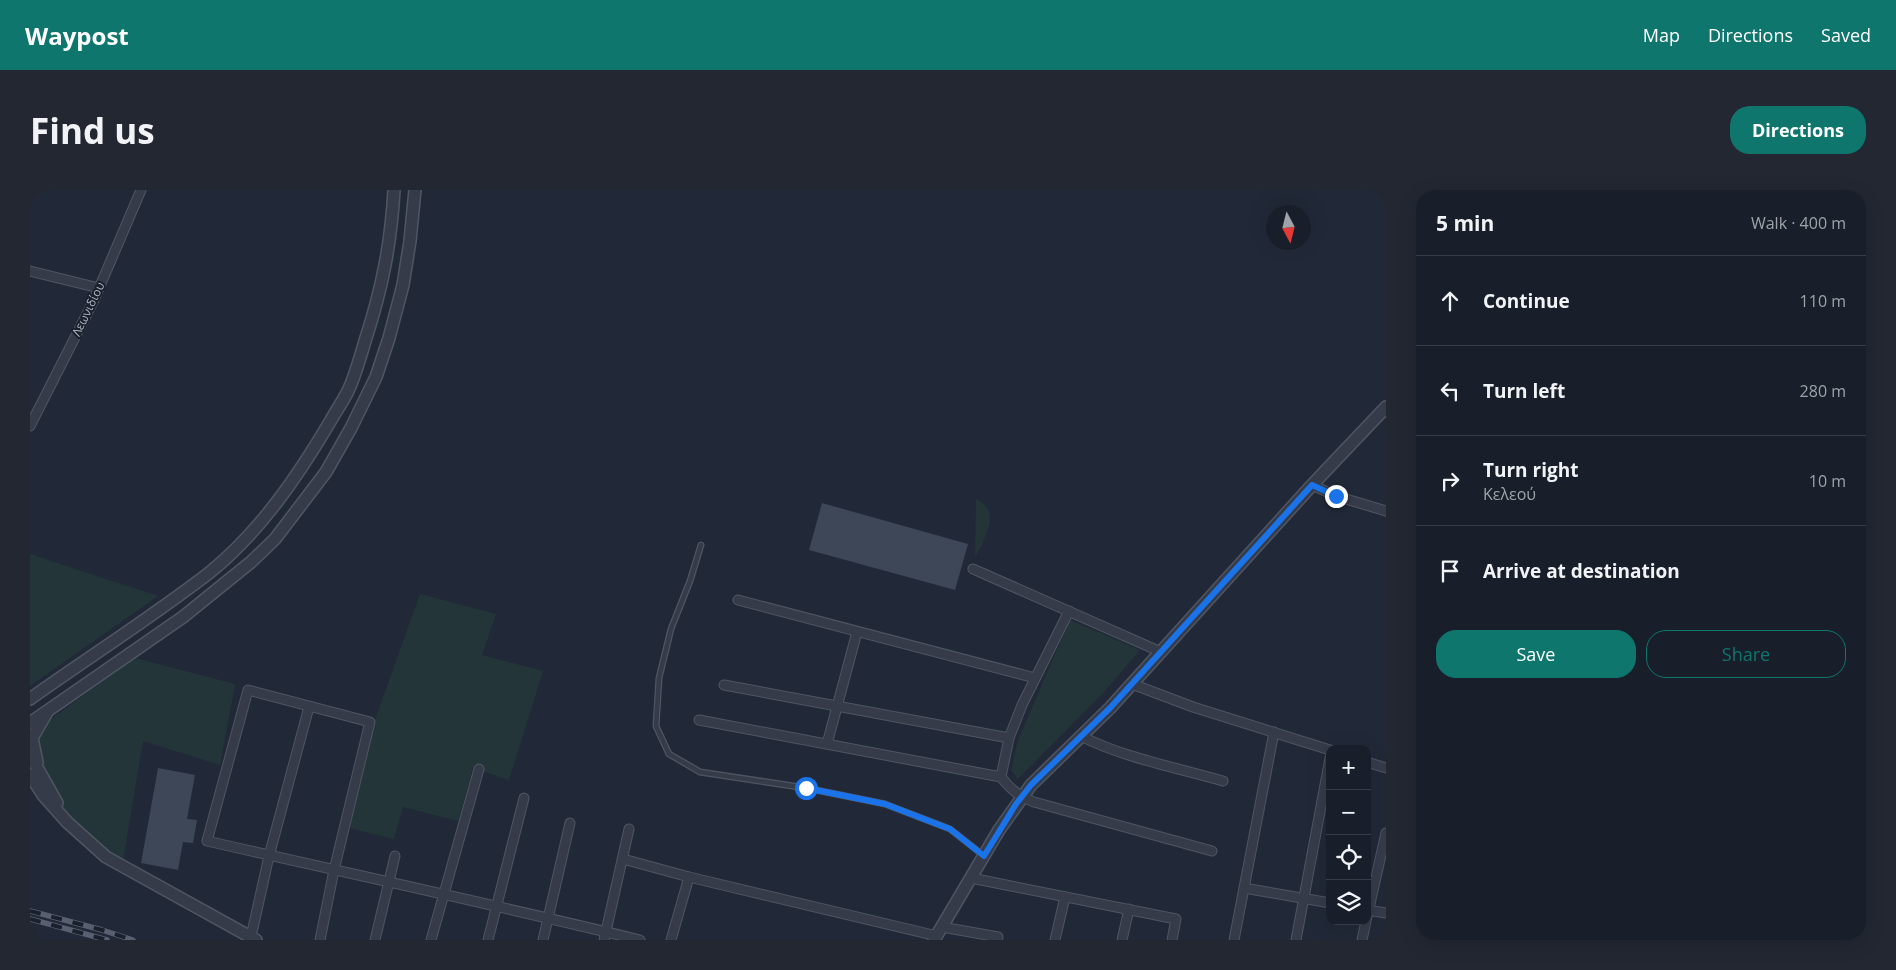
<!DOCTYPE html>
<html lang="en">
<head>
<meta charset="utf-8">
<style>
	:root { --surface:#191f2a; --page:#222732; --text:#f1f3f6; --muted:#9fa2a8; --line:#373d47; --accent:#0f766e }
	body { margin:0; font-family:"Open Sans",sans-serif; background:var(--page); color:var(--text) }
	.controls { position:absolute; right:15px; bottom:15px; display:grid; overflow:hidden; border-radius:10px; box-shadow:0 5px 20px #0002 }
	.controls button { width:45px; height:45px; display:grid; place-items:center; padding:0; border:0; border-bottom:1px solid var(--line); background:var(--surface); color:var(--text); font:25px sans-serif }
	.compass { position:absolute; left:1236px; top:15px; width:45px; height:45px; border-radius:50%; background:var(--surface); box-shadow:0 5px 20px #0002; rotate:173deg }
	.stop { position:absolute; width:15px; height:15px; margin:-11px; border:4px solid #1a73e8; border-radius:50%; background:#fff }
	.stop.end { background:#1a73e8; border-color:#fff; box-shadow:0 1px 5px #0008 }
	.list { margin:0; padding:0; list-style:none }
	h2 { display:flex; justify-content:space-between; align-items:center; height:65px; margin:0; padding:0 20px; font-size:21px }
	h2 small { font-size:16px; font-weight:400; color:var(--muted) }
	.list li { display:grid; grid-template-columns:32px 1fr auto; gap:15px; align-items:center; box-sizing:border-box; height:90px; padding:0 20px; border-top:1px solid var(--line) }
	.list b { display:block; font-size:19px; white-space:nowrap }
	.list p { margin:0; font-size:16px; white-space:nowrap; color:var(--muted) }
	.list em { font-size:16px; font-style:normal; color:var(--muted) }
	.actions { display:flex; gap:10px; padding:15px 20px }
	.actions a { flex:1; padding:11px 0; border:1px solid var(--accent); border-radius:20px; text-align:center; font-size:18px; color:var(--accent) }
	.actions .main { background:var(--accent); color:#fff }
	.icon { flex:none; width:28px; height:28px; fill:none; stroke:currentColor; stroke-width:2; stroke-linecap:round; stroke-linejoin:round }
	.map { position:relative; flex:none; width:1356px; height:750px; overflow:hidden; border-radius:20px }
	header { display:flex; align-items:center; gap:30px; box-sizing:border-box; height:70px; padding:0 25px; background:var(--accent); color:#fff }
	header strong { font-size:24px }
	nav { display:flex; gap:28px; margin-inline-start:auto; font-size:18px }
	.intro { display:flex; align-items:center; justify-content:space-between; box-sizing:border-box; height:120px; padding:0 30px }
	h1 { margin:0; font-size:35px }
	.button { padding:12px 22px; border-radius:20px; background:var(--accent); color:#fff; font-size:18px; font-weight:700 }
	main { display:flex; gap:30px; padding:0 30px }
	aside { flex:1; background:var(--surface); border-radius:20px; box-shadow:0 5px 20px #0002 }
	.map>svg:first-child { display:block }
</style>
</head>
<body>
<header>
<strong>Waypost</strong>
<nav><a>Map</a><a>Directions</a><a>Saved</a></nav>
</header>
<div class="intro"><h1>Find us</h1><a class="button">Directions</a></div>
<main>
<div class="map">
<svg width="1356" height="750" viewBox="0 0 1356 750">
	<rect width="100%" height="100%" fill="#212938"/>
	<!-- green -->
	<g fill="#233539">
		<path d="M946,309C973,321 954,348 945,368Z"/>
		<path d="M0,364L128,406L0,496Z"/>
		<path d="M390,404L466,424L452,465L513,481L479,590L443,578L428,631L373,617L364,649L320,638L346,527Z"/>
		<path d="M1040,430L1110,460L1074,502L988,589L981,580L988,550Z"/>
		<path d="M105,468L205,494L190,575L113,551L93,671C84,665 73,659 64,652C40,632 4,584 8,551C9,543 16,535 21,529Z"/>
	</g>
	<!-- building -->
	<g fill="#3d4758">
		<path d="M792,313L938,354L925,400L779,360Z"/>
		<path d="M128,578L165,585L157,629L167,630L163,653L153,652L148,680L111,673Z"/>
	</g>
	<g fill="none" stroke-linecap="round" stroke-linejoin="round">
		<!-- service casing -->
		<g stroke="#4f5663" stroke-width="7">
			<path id="service" d="M671,355L660,391L641,439L629,488L626,536L639,564L670,582L776,598L855,614L920,639L953,665"/>
		</g>
		<!-- minor casing -->
		<g stroke="#4f5663" stroke-width="11">
			<g id="minor">
				<path d="M0,81L69,98"/>
				<path d="M0,236L64,110L111,0"/>
				<path d="M1282,295L1306,306L1356,321"/>
				<path d="M943,379L1131,462"/>
				<path d="M708,410L1005,488"/>
				<path d="M1039,421L992,515L979,548L971,587C981,600 989,606 1004,612L1182,661"/>
				<path d="M1102,494L1163,517L1300,560"/>
				<path d="M694,495L979,548"/>
				<path d="M669,530L971,587"/>
				<path d="M1051,546C1091,567 1148,578 1193,591"/>
				<path d="M797,554L827,442"/>
				<path d="M1337,572L1356,578"/>
				<path d="M593,669L659,687L907,746"/>
				<path d="M941,688L1146,729L1142,750"/>
				<path d="M1214,698L1300,713"/>
				<path d="M1337,720L1356,723"/>
				<path d="M1337,727L1356,643"/>
				<path d="M912,737L968,747"/>
				<path d="M221,747L239,666L279,517"/>
				<path d="M290,750L304,680L340,532L218,500L177,651C321,684 466,715 610,750"/>
				<path d="M345,750L365,666"/>
				<path d="M401,750L449,579"/>
				<path d="M458,750L494,608"/>
				<path d="M513,750L540,633"/>
				<path d="M574,750L599,639"/>
				<path d="M641,750L659,687"/>
				<path d="M1025,750L1035,707"/>
				<path d="M1092,750L1099,719"/>
				<path d="M1204,750L1244,542"/>
				<path d="M1266,750L1300,568"/>
				<path d="M1332,750L1336,731"/>
			</g>
		</g>
		<!-- tertiary casing -->
		<g stroke="#4f5663" stroke-width="14">
			<g id="tertiary">
				<path d="M0,509C59,467 122,427 179,383C230,342 268,286 301,230C306,221 313,211 318,201C325,186 330,168 335,151C352,99 361,54 364,0"/>
				<path d="M0,533L153,427L221,372L245,349L296,282L321,238L346,187L359,148L373,95L380,51L385,0"/>
				<path d="M0,565L27,613"/>
				<path d="M7,572L2,548L16,524"/>
				<path d="M0,585L13,605L37,632L76,667L226,750"/>
				<path d="M904,750L969,640L1001,595L1080,518L1282,295L1356,217"/>
			</g>
		</g>
		<!-- service -->
		<use href="#service" stroke="#353b49" stroke-width="4.5"/>
		<!-- minor -->
		<use href="#minor" stroke="#353b49" stroke-width="9"/>
		<!-- tertiary -->
		<use href="#tertiary" stroke="#353b49" stroke-width="11"/>
		<!-- rail casing -->
		<g stroke="#575f70" stroke-width="5.5">
			<g id="rail">
				<path d="M0,721L72,740L103,750"/>
				<path d="M0,729L77,750"/>
			</g>
		</g>
		<!-- rail -->
		<use href="#rail" stroke="#1a212d" stroke-width="4" stroke-dasharray="11" stroke-linecap="butt"/>
	</g>
	<g fill="none" stroke-linecap="round" stroke-linejoin="round">
		<!-- route -->
		<path stroke="#1a73e8" stroke-width="6" d="M776,598L855,614L920,639L954,666L986,614L1001,595L1080,518L1282,295L1306,306"/>
	</g>
	<g text-anchor="middle" dominant-baseline="central" stroke-width="4" stroke-linejoin="round" paint-order="stroke">
		<!-- street labels -->
		<g font-size="12" fill="#afb6c5" stroke="#1a212d">
			<text transform="translate(58 119) rotate(-64)">Λεωνιδίου</text>
		</g>
	</g>
</svg>
<div class="controls">
<button>+</button>
<button>−</button>
<button><svg class="icon" aria-label="locate" viewBox="0 0 24 24"><circle cx="12" cy="12" r="6"/><path d="M12 2v4M12 18v4M2 12h4M18 12h4"/></svg></button>
<button><svg class="icon" aria-label="layers" viewBox="0 0 24 24"><path d="M12 4l9 5-9 5-9-5zM3 14l9 5 9-5"/></svg></button>
</div>
<svg class="compass" viewBox="-18 -18 36 36"><path d="M0-13l5 13h-10z" fill="#e53935"/><path d="M0 13l5-13h-10z" fill="#9fa2a8"/></svg>
<div class="stop" style="left:776px;top:598px"></div>
<div class="stop end" style="left:1306px;top:306px"></div>
</div>
<aside>
<h2>5 min<small>Walk · 400 m</small></h2>
<ul class="list">
<li><svg class="icon" aria-label="ahead" viewBox="0 0 24 24"><path d="M12 20V5M6 11l6-6 6 6"/></svg><div><b>Continue</b></div><em>110 m</em></li>
<li><svg class="icon" aria-label="left" viewBox="0 0 24 24"><path d="M17 20v-9H6M10 6l-5 5 5 5"/></svg><div><b>Turn left</b></div><em>280 m</em></li>
<li><svg class="icon" aria-label="right" viewBox="0 0 24 24"><path d="M7 20v-9h11M14 6l5 5-5 5"/></svg><div><b>Turn right</b><p>Κελεού</p></div><em>10 m</em></li>
<li><svg class="icon" aria-label="arrive" viewBox="0 0 24 24"><path d="M6 21V4h12l-3 4 3 4H6"/></svg><div><b>Arrive at destination</b></div></li>
</ul>
<div class="actions"><a class="main">Save</a><a>Share</a></div>
</aside>
</main>
</body>
</html>
